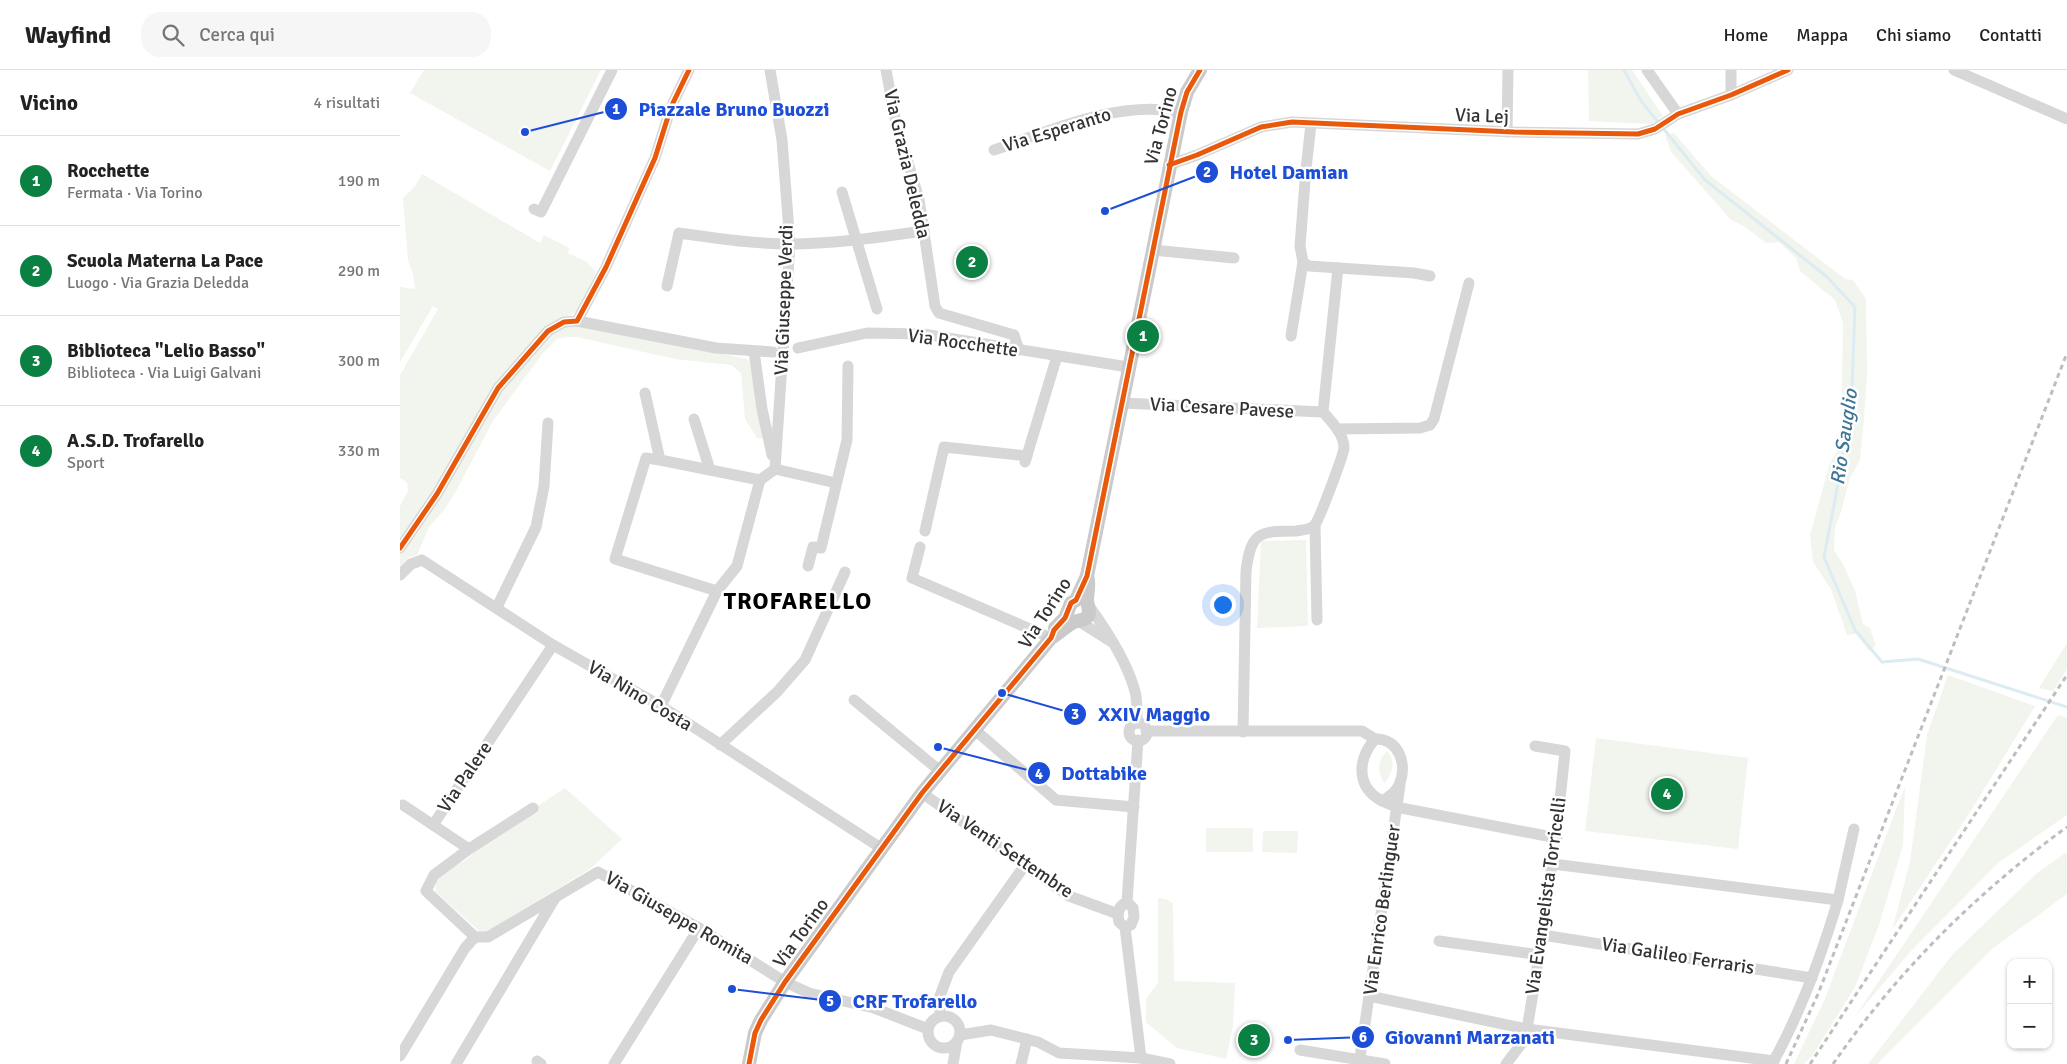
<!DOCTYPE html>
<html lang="it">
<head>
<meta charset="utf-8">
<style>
	:root { --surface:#fff; --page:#f6f6f6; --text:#222; --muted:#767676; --line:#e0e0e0; --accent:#0b8043 }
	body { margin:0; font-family:Signika,sans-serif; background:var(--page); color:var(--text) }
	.controls { position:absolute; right:15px; bottom:15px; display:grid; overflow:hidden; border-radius:10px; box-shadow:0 1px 4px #0004 }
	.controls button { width:45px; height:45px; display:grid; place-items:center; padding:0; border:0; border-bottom:1px solid var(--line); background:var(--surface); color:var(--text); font:25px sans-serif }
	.you { position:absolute; left:822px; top:534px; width:18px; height:18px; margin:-12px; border:4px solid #fff; border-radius:50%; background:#1a73e8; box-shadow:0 0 0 8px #1a73e833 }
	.badge { display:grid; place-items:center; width:32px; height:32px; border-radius:50%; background:var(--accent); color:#fff; font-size:16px; font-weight:700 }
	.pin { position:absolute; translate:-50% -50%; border:2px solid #fff; box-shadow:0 1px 5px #0006 }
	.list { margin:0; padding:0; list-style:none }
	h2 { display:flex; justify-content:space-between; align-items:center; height:65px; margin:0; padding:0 20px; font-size:21px }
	h2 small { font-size:16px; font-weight:400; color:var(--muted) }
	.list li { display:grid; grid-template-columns:32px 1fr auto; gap:15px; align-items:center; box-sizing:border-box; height:90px; padding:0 20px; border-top:1px solid var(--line) }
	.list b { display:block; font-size:19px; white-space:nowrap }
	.list p { margin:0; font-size:16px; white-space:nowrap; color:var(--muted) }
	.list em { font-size:16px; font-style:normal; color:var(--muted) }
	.icon { flex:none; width:28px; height:28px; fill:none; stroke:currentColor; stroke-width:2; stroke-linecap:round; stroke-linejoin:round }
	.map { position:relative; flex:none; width:1667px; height:994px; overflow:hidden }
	header { display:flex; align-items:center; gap:30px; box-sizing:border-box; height:70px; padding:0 25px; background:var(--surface); border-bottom:1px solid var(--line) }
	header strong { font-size:24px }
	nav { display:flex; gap:28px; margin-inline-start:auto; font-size:18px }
	.search { width:350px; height:45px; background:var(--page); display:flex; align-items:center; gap:12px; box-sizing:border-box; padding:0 18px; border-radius:20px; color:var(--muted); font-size:19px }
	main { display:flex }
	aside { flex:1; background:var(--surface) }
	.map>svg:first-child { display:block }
</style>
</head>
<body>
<header>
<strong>Wayfind</strong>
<div class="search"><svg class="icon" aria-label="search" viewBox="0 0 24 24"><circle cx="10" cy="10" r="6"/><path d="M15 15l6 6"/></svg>Cerca qui</div>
<nav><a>Home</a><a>Mappa</a><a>Chi siamo</a><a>Contatti</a></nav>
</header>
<main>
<aside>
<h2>Vicino<small>4 risultati</small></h2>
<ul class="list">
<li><span class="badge">1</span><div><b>Rocchette</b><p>Fermata · Via Torino</p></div><em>190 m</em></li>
<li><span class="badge">2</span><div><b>Scuola Materna La Pace</b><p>Luogo · Via Grazia Deledda</p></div><em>290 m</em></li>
<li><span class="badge">3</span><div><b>Biblioteca &quot;Lelio Basso&quot;</b><p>Biblioteca · Via Luigi Galvani</p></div><em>300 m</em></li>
<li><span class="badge">4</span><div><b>A.S.D. Trofarello</b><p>Sport</p></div><em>330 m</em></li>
</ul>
</aside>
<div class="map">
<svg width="1667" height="994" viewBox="0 0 1667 994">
	<rect width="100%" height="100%" fill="#fff"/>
	<!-- green -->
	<g fill="#f1f5ed">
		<path d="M24,0H201L150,101L10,23Z"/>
		<path d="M1188,0H1232L1263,46L1252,54L1189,51Z"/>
		<path d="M1274,63L1311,106L1445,209L1453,210L1466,229L1467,303L1464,348L1460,390L1450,408L1440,445L1435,457L1434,480L1443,494L1455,521L1463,554L1470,558L1476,576L1469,581L1456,564L1447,565L1431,519L1413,492L1410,465L1429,396L1441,374L1443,253L1435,230L1400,201L1396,188L1379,172L1366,173L1344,156L1331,150L1271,82L1265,65Z"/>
		<path d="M22,104L140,173L144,165L169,178L168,183L187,192L196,202L180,238L173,244L152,253L136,267L34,422L0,472V436L8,421L7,412L0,408V305L38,239L33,236L0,292V217L15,219L13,204L8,190L3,128L15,116Z"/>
		<path d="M165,255H183L347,289L352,294L365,369L357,368L345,349L341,303L331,295L275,289L177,267H167L157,269L144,282L123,310L93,351L56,421L44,440L29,457L17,485L9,487L0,497V484L35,434L102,320L149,264Z"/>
		<path d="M906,470L908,556L857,558L861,471Z"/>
		<path d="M1667,573V599L1653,621L1639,618Z"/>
		<path d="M1548,605L1635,636L1572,739L1492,860L1510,792L1527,665Z"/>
		<path d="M1658,645L1667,648V745L1598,793L1510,882L1454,948Z"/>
		<path d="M1196,668L1348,688L1338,779L1185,761Z"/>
		<path d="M987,681C996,691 993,704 984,713C977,702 977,691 987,681Z"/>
		<path d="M1505,716L1503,775L1479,855L1455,917L1412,986L1404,994H1394L1424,931Z"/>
		<path d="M165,718L222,769L190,799L86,862H80L36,822C32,795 71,798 77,776Z"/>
		<rect x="806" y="758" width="47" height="24"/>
		<path d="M863,761H898L897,783L862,782Z"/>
		<path d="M1667,782V824L1592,879L1477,994H1468L1553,884L1637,803Z"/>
		<path d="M758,828L765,829L773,833L774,911L835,913L833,956L826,989L777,978L746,952V929L758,913Z"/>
	</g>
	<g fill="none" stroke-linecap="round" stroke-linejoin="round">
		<!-- stream -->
		<path stroke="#ddebf3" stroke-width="3" d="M1224,0L1241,31L1305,110L1426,206L1455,237L1451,346L1424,487L1455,560L1482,592L1518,589L1667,637"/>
		<!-- minor -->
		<g stroke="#d7d7d7" stroke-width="11">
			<path d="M370,0L382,70L390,174L375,399"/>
			<path d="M486,0L496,53L519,129L535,236L539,243L614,265L619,280"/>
			<path d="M1247,0L1278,44"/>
			<path d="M1554,0L1667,49"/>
			<path d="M1331,25V0"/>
			<path d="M911,54L906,99L900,176L903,192L909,196L1014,203L1030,206"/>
			<path d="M1107,62L1108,0"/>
			<path d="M594,80C653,60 717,30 781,42"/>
			<path d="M769,95L797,85L861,57L892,52L1114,62L1238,64L1255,59L1278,44L1331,25L1388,0"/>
			<path d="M442,122L477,239"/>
			<path d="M134,139L141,142L212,0"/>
			<path d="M753,180L834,188"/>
			<path d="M267,216L279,163C316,168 353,174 390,174C435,174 480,167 524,161"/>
			<path d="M177,251L316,278L373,282"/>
			<path d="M891,266L903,192"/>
			<path d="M398,278L467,263L523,264L728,297"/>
			<path d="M354,281L362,339L372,385"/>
			<path d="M245,323L260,390L360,410"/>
			<path d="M722,333L923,342"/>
			<path d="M294,349L310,400"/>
			<path d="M937,359L1020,358L1030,355L1034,349L1069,213"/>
			<path d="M260,390L246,388L215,489L317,521"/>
			<path d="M625,392L657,286"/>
			<path d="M375,399L436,413"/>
			<path d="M915,455L917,550"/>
			<path d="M525,461L544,377L627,386"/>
			<path d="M520,477L512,508L651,568"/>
			<path d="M0,478L37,424L98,318L148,261L164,252L177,251L206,197L255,88L271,37L289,0"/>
			<path d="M408,496L413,477L421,478L447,370L448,296"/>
			<path d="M0,505L11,494L22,490L153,575L261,636L481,778"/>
			<path d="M689,536C705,558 726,591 734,618C738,629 737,641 737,653"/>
			<path d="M97,537L136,457L144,416L148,353"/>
			<path d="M677,550L712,572"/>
			<path d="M454,630L540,701"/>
			<path d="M261,636L317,521L337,496L360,410L375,399"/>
			<circle cx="738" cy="662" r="9"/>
			<path d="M575,660L656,730L734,737"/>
			<path d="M746,661H962L975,669"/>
			<path d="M843,662L846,501C851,462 859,461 896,461C903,460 908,460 914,456C919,451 943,386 944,378C944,364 931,351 923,342L938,198"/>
			<path d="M975,669C999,668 1008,695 999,715C996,722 989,727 982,731C956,717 957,690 975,669Z"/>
			<path d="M320,675L377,622L405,590L445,502"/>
			<path d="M522,723L669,826L718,844"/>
			<path d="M982,731L996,737L1157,768"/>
			<path d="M3,735L69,779"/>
			<path d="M33,755L153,575"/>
			<path d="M1153,794L1438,830L1454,759"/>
			<path d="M727,832L738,670"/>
			<path d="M727,832L733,838L734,847L731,855L725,857L719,852C717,844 718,836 727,832Z"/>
			<path d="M725,857L741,988"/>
			<path d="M1143,865L1412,908"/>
			<path d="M75,867H88L198,802L299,858L385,912L409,923L474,938L528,959"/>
			<path d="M75,867L26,821L34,805L69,779L133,738"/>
			<path d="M1039,871L1140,885"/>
			<path d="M969,926L1127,959L1374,991"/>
			<path d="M541,946L538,931L549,902L625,795"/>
			<circle cx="544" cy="962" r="16"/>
			<path d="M560,965L591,960L638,972L659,983L741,988L770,994"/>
			<path d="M900,980L985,994"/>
			<path d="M0,986L65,878L75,867"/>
			<path d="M137,991L141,994"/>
			<path d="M56,994L155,828"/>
			<path d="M214,994L299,858"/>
			<path d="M553,994L557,971"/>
			<path d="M621,994L627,969"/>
			<path d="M959,994L1000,715"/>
			<path d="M1106,994L1122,973L1127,959C1143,866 1156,774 1165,681L1135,676"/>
			<path d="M1372,994C1401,942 1421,887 1438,830"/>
		</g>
		<!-- major -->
		<g stroke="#cacaca" stroke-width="14">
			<path d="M655,558L665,548L671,533L676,530L687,506L781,42L787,22L800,0"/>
			<path d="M349,994L355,963L361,950L385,912L522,723L651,568C659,563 665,557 674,552C678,550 684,551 688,546C691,540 687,536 687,530C687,522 690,515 687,506"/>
		</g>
		<!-- rail -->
		<g stroke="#bebebe" stroke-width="3" stroke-dasharray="5 4" stroke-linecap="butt">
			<path d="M1386,994L1418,924L1667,283"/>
			<path d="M1410,994L1667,605"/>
			<path d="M1433,994C1497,902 1576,823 1667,757"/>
		</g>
		<!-- cycleway casing -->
		<g stroke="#fff" stroke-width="8">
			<g id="cycleway">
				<path d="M769,95L797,85L861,57L892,52L1114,62L1238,64L1255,59L1278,44L1331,25L1388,0"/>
				<path d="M0,478L37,424L98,318L148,261L164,252L177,251L206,197L255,88L271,37L289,0"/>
				<path d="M349,994L355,963L361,950L385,912L522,723L651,568L654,560L665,548L671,533L676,530L687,506L781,42L787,22L800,0"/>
			</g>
		</g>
		<!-- cycleway -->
		<use href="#cycleway" stroke="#e8590c" stroke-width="5"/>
	</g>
	<g text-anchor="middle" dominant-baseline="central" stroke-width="5" stroke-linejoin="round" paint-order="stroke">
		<!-- street labels -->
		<g font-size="19" fill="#333" stroke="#fff">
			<text transform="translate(1082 46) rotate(2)">Via Lej</text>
			<text transform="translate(761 56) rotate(-75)">Via Torino</text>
			<text transform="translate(657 60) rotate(-17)">Via Esperanto</text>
			<text transform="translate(507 94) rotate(77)">Via Grazia Deledda</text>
			<text transform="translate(384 230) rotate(-88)">Via Giuseppe Verdi</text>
			<text transform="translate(563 273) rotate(8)">Via Rocchette</text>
			<text transform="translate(822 338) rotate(3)">Via Cesare Pavese</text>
			<text transform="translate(645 543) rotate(-57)">Via Torino</text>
			<text transform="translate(240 626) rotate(31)">Via Nino Costa</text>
			<text transform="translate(65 707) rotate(-56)">Via Palere</text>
			<text transform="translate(605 779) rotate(34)">Via Venti Settembre</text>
			<text transform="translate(1146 826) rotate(-82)">Via Evangelista Torricelli</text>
			<text transform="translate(982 840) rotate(-82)">Via Enrico Berlinguer</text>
			<text transform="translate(279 848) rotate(30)">Via Giuseppe Romita</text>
			<text transform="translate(401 863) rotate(-54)">Via Torino</text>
			<text transform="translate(1278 886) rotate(9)">Via Galileo Ferraris</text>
		</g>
		<!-- water labels -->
		<g font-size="20" font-style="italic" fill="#3f7597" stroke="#fff">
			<text transform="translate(1444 367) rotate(-82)">Rio Sauglio</text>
		</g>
		<!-- district labels -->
		<g font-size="24" font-weight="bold" letter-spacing="1" fill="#000" stroke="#fff">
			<text x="398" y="531">TROFARELLO</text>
		</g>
	</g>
	<!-- callouts -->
	<path fill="none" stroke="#1d4ed8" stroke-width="2" d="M125 62L216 39M705 141L807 102M602 623L675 644M538 677L639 703M332 919L430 931M888 970L963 967"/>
	<g fill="#1d4ed8" stroke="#fff" stroke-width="2">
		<circle cx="125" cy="62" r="5"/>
		<circle cx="705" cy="141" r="5"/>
		<circle cx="602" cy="623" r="5"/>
		<circle cx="538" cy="677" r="5"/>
		<circle cx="332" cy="919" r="5"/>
		<circle cx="888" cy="970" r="5"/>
		<circle cx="216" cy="39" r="12"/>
		<circle cx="807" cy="102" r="12"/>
		<circle cx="675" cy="644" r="12"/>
		<circle cx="639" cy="703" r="12"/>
		<circle cx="430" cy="931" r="12"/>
		<circle cx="963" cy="967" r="12"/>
	</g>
	<g font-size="15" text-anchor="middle" font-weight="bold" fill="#fff">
		<text x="216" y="44">1</text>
		<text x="807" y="107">2</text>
		<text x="675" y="649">3</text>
		<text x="639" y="709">4</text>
		<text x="430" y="936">5</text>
		<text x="963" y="972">6</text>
	</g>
	<g font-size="20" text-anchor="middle" font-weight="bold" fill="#1d4ed8" stroke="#fff" stroke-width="5" stroke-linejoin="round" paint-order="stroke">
		<text x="334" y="46">Piazzale Bruno Buozzi</text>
		<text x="889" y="109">Hotel Damian</text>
		<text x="754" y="651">XXIV Maggio</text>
		<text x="704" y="710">Dottabike</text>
		<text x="515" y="938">CRF Trofarello</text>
		<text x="1070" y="974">Giovanni Marzanati</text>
	</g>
</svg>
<div class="controls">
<button>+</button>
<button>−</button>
</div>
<div class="you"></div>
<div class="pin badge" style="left:743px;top:266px">1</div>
<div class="pin badge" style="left:572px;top:192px">2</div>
<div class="pin badge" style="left:854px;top:970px">3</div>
<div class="pin badge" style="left:1267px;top:724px">4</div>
</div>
</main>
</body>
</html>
